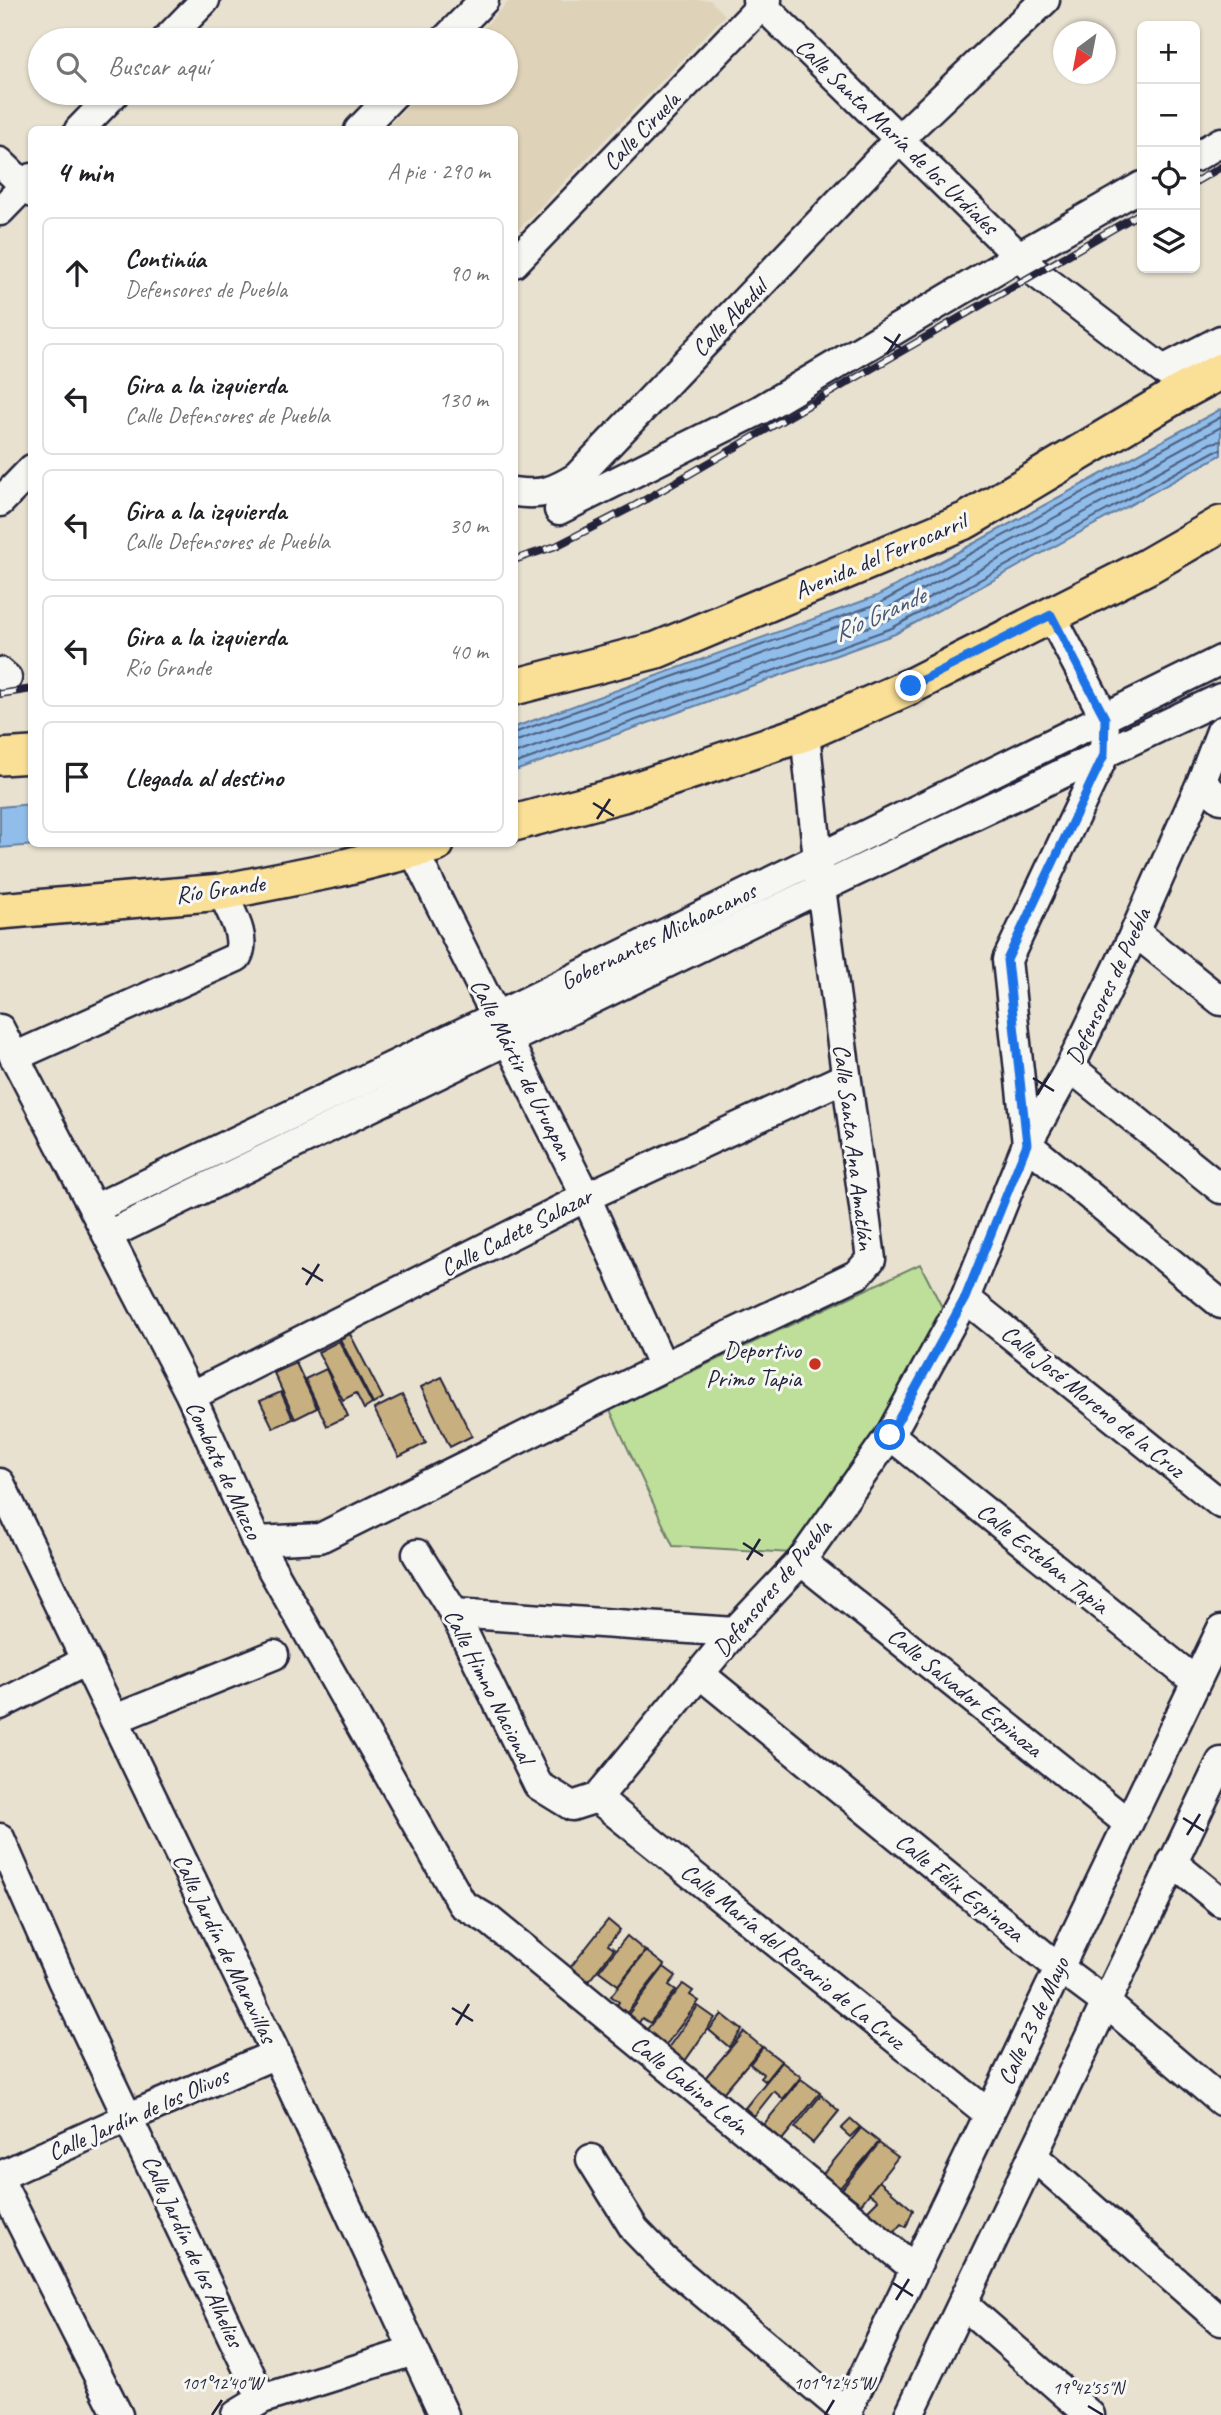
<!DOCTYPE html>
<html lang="es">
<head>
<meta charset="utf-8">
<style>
	:root { --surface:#fff; --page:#f2f2f2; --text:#202124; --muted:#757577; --line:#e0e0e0 }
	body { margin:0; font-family:Caveat,sans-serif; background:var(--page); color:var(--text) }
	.controls { position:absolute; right:21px; top:21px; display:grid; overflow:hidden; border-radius:10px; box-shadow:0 2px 5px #0004 }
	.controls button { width:63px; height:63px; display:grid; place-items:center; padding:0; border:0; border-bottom:2px solid var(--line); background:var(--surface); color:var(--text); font:35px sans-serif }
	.compass { position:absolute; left:1053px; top:21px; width:63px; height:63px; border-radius:50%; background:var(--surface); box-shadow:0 2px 5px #0004; rotate:212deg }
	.stop { position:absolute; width:21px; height:21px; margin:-16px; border:5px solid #1a73e8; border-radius:50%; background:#fff }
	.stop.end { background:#1a73e8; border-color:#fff; box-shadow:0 2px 7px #0008 }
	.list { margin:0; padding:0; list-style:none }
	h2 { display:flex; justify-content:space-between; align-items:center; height:91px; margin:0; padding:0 28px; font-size:30px }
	h2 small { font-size:23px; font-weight:400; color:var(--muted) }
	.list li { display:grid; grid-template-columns:46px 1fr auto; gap:21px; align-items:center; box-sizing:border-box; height:112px; margin:0 14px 14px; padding:0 14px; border:2px solid var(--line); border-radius:10px }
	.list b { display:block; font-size:26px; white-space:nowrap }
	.list p { margin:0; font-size:23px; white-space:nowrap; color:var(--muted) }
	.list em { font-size:23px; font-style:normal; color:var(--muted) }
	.icon { flex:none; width:38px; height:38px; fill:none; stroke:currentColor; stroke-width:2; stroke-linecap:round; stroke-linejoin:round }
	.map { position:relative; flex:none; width:1221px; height:2415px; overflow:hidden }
	.search { position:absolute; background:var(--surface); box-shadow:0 2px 5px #0004; left:28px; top:28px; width:490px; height:77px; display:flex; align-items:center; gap:18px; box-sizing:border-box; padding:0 24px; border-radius:38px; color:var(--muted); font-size:26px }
	.panel { position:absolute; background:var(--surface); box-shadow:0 2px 5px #0004; left:28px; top:126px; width:490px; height:721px; border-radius:10px }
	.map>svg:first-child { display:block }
</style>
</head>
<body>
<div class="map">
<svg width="1221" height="2415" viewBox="0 0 1221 2415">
	<rect width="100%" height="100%" fill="#e8e1d0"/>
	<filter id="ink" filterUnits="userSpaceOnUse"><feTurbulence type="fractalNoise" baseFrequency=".0143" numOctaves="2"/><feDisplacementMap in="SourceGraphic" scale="14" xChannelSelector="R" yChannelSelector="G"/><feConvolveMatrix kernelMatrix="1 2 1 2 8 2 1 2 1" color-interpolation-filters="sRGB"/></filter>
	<g filter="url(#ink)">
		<!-- built -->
		<path fill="#ded2b8" d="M510,0H710L725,15L515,233L514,130L385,129L421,93H506V40H472Z"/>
		<!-- green -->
		<path fill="#bddf99" stroke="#70806a" stroke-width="2" d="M920,1264L947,1317L883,1431L792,1553L673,1546L610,1410Z"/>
		<!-- water -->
		<g fill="#90bde9" stroke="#647fa3" stroke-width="2">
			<path d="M1221,409V455L895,634L515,771V727L877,596Z"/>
			<path d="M31,804L32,844H47L0,848V807Z"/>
		</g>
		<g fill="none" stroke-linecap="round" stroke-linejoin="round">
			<!-- shore -->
			<g stroke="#4e6081" stroke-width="2">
				<path d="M514,733L880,603L1221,417"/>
				<path d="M514,742L883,611L1221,427"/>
				<path d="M514,754L888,620L1211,443L1221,441"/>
				<path d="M514,764L892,628L1215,451L1221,450"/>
			</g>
		</g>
		<!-- building -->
		<g fill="#c7af7f" stroke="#22223b" stroke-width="2">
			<path d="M350,1334L383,1398L373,1404L340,1339Z"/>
			<path d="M339,1341L372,1404L364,1409L356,1393L343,1400L318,1352Z"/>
			<path d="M296,1363L317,1408L295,1419L274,1373Z"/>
			<path d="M326,1369L348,1416L327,1426L305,1379Z"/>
			<path d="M442,1377L472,1436L450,1447L421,1387Z"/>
			<path d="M281,1392L293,1419L273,1428L260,1401Z"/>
			<path d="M402,1395L426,1443L399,1457L374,1409Z"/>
			<path d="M608,1920L620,1930L608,1945L614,1949L588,1982L570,1968Z"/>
			<path d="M627,1936L645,1951L618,1985L599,1971Z"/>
			<path d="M646,1951L664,1965L626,2014L616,2007L619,2002L611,1996Z"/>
			<path d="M664,1967L676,1976L669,1985L676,1990L650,2023L642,2018L638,2024L627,2016Z"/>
			<path d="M683,1984L693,1991L690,1995L699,2001L666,2045L645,2032Z"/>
			<path d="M698,2006L715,2018L685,2061L668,2048Z"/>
			<path d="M722,2014L742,2030L729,2047L709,2030Z"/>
			<path d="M744,2032L762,2047L723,2093L705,2078Z"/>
			<path d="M763,2047L781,2061L765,2081L761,2078L763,2074L750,2064Z"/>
			<path d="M782,2062L801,2077L783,2099L774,2091L754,2116L745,2108Z"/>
			<path d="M801,2079L820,2093L782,2140L763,2125Z"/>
			<path d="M821,2095L839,2111L813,2143L795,2128Z"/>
			<path d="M851,2119L860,2127L850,2137L841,2129Z"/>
			<path d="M861,2128L879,2142L839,2189L822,2175Z"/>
			<path d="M879,2143L898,2157L861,2204L842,2189Z"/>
			<path d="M879,2181L913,2210L906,2227L901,2224L894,2232L867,2211L878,2200L869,2193Z"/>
		</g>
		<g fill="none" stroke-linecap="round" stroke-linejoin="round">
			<!-- minor casing -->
			<g stroke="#22223b" stroke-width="33">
				<g id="minor">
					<path d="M757,0L1036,273L1163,370L1221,340"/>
					<path d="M166,40L205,0"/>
					<path d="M445,40L484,0"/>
					<path d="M79,130L115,93"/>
					<path d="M359,130L395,93"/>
					<path d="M1195,157L1221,142"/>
					<path d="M0,162L32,193"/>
					<path d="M0,211L32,178"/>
					<path d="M514,263L767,0"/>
					<path d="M514,492C542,496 554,491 577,477L899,139L1045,0"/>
					<path d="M0,502L32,469"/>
					<path d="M559,510L760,410L1019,256L1142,186"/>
					<path d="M0,672L7,678"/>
					<path d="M1201,783L1221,799"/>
					<path d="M413,850L586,1197L663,1367"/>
					<path d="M1135,932L1221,1001"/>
					<path d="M0,1029L191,1396L256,1541L462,1904L489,1920L915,2269"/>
					<path d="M14,1057L237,957C248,938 230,911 222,892"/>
					<path d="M1070,1067L1221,1189"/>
					<path d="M1027,1144L1007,960L1104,755L1105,718L1051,615"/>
					<path d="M1027,1144L1221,1304"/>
					<path d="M94,1209L495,1017L1221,660"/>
					<path d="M108,1235L821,888L1221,698"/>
					<path d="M965,1298L1221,1504"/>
					<path d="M191,1396L586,1197L846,1077"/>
					<path d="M890,1435L1195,1681"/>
					<path d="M0,1483L276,2054L444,2415"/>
					<path d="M256,1541L320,1538L663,1367L858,1274L871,1259L821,888L805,733"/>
					<path d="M417,1554L454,1613L538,1785L572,1806L597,1798L734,1632L801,1561L890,1435L965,1298L1027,1144L1070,1067L1135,932L1201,783L1221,731"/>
					<path d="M801,1561L1128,1823"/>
					<path d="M454,1613L734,1632"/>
					<path d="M700,1674L1058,1967L1105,2002L1221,2101"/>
					<path d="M0,1705L86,1661"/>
					<path d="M115,1719L274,1655"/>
					<path d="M597,1798L989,2114"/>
					<path d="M0,1838L62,1980L262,2399"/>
					<path d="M1172,1862L1221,1902"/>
					<path d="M1033,2156L1221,2321"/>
					<path d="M591,2159L635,2230L664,2260L849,2415"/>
					<path d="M0,2176L129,2117L276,2054"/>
					<path d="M0,2181L118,2415"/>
					<path d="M963,2304L1090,2415"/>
					<path d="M236,2415L262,2399L414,2351"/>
					<path d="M845,2415L1221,1630"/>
					<path d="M909,2415L1221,1762"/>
				</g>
			</g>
			<!-- major casing -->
			<g stroke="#22223b" stroke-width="40">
				<g id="major">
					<path d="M514,687L657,650L967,520L1178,394L1221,371"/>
					<path d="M0,757L32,755"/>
					<path d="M514,823L623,794L805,733L911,686L1148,566L1221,524"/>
					<path d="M0,911L222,892L337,869L436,844"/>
				</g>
			</g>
			<!-- minor -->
			<use href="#minor" stroke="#f6f6f2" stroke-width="28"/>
			<!-- major -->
			<use href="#major" stroke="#fadf96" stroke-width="35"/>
			<!-- rail casing -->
			<g stroke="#22223b" stroke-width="8">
				<g id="rail">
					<path d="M1195,182L1221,167"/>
					<path d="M514,560L556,546L636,505L1142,212"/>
					<path d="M0,694L32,689"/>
				</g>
			</g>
			<!-- rail -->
			<use href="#rail" stroke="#f6f6f2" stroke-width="5" stroke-dasharray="16" stroke-linecap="butt"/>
		</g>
	</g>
	<g fill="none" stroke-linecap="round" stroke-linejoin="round" filter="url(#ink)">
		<!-- route -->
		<path stroke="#1a73e8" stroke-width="9" d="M890,1435L965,1298L1027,1144L1007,960L1104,755L1105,718L1051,615L911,686"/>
	</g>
	<!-- ticks -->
	<path fill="none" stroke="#22223b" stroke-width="2.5" d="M884,337L904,350M887,354L900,334M593,803L614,816M597,819L610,799M1033,1078L1054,1091M1037,1095L1050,1074M302,1268L323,1281M306,1285L319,1264M743,1543L763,1556M747,1560L760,1539M1183,1818L1204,1831M1187,1835L1200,1814M452,2008L473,2021M456,2025L469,2004M893,2283L913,2296M896,2300L909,2279M1088,2406L1103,2415M212,2415L222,2400M825,2415L834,2400"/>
	<!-- markers -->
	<circle fill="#c8321e" stroke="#f6f6f2" stroke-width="2.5" cx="815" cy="1364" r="7"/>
	<g text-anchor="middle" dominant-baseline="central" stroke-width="6" stroke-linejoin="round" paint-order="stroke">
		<!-- street labels -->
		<g font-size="24" fill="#22223b" stroke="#f6f6f2">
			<text transform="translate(641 131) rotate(-46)">Calle Ciruela</text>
			<text transform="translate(897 136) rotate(44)">Calle Santa María de los Urdiales</text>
			<text transform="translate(729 318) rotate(-46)">Calle Abedul</text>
			<text transform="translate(880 556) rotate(-23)">Avenida del Ferrocarril</text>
			<text transform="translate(220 889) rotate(-8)">Río Grande</text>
			<text transform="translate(658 936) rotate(-26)">Gobernantes Michoacanos</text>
			<text transform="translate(1108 986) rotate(-65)">Defensores de Puebla</text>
			<text transform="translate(522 1069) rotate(63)">Calle Mártir de Uruapan</text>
			<text transform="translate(854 1147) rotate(83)">Calle Santa Ana Amatlán</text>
			<text transform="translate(516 1232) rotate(-27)">Calle Cadete Salazar</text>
			<text transform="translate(1093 1401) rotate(39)">Calle José Moreno de la Cruz</text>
			<text transform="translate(224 1470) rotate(65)">Combate de Muzco</text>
			<text transform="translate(1043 1558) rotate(39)">Calle Esteban Tapia</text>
			<text transform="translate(772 1588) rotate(-50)">Defensores de Puebla</text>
			<text transform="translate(489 1686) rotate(63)">Calle Himno Nacional</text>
			<text transform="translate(965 1692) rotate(39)">Calle Salvador Espinoza</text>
			<text transform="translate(960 1887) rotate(39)">Calle Félix Espinoza</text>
			<text transform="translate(225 1948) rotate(64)">Calle Jardín de Maravillas</text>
			<text transform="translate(793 1956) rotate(39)">Calle María del Rosario de La Cruz</text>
			<text transform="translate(1033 2021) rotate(-65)">Calle 23 de Mayo</text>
			<text transform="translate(690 2085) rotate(39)">Calle Gabino León</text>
			<text transform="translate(138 2114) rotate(-24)">Calle Jardín de los Olivos</text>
			<text transform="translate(193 2251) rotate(65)">Calle Jardín de los Alhelies</text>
		</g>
		<!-- poi labels -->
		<g font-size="24" fill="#22223b" stroke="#f6f6f2" text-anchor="end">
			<text x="801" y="1350">Deportivo<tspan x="801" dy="28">Primo Tapia</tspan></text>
		</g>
		<!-- water labels -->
		<g font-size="26" font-style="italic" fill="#485878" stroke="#f6f6f2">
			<text transform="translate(879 614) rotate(-24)">Río Grande</text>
		</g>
	</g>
	<g font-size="18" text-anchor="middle" fill="#22223b" stroke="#f6f6f2" stroke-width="6" stroke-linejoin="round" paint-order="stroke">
		<text x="222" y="2389">101°12'40"W</text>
		<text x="834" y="2389">101°12'45"W</text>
		<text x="1088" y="2394">19°42'55"N</text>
	</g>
</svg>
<div class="controls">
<button>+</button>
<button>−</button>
<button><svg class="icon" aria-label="locate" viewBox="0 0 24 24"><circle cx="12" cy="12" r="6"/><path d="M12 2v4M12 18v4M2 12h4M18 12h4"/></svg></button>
<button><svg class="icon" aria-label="layers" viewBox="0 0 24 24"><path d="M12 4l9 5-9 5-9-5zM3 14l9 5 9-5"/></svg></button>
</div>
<svg class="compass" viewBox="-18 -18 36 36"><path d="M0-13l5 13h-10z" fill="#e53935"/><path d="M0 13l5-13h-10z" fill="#757577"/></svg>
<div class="stop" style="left:890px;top:1435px"></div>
<div class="stop end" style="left:911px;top:686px"></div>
<div class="search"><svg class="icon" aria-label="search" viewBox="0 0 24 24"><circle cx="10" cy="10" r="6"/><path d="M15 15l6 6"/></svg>Buscar aquí</div>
<section class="panel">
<h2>4 min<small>A pie · 290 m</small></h2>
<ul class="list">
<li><svg class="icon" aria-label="ahead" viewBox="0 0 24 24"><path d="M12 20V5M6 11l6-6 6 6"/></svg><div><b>Continúa</b><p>Defensores de Puebla</p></div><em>90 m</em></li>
<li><svg class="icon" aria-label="left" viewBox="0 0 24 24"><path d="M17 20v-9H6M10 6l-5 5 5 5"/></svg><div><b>Gira a la izquierda</b><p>Calle Defensores de Puebla</p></div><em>130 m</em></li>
<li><svg class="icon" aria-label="left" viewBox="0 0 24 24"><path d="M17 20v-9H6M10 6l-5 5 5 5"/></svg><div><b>Gira a la izquierda</b><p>Calle Defensores de Puebla</p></div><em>30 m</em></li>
<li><svg class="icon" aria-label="left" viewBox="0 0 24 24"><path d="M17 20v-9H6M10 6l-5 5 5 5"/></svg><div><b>Gira a la izquierda</b><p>Río Grande</p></div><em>40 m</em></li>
<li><svg class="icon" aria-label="arrive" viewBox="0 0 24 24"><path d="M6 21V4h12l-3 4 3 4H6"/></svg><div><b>Llegada al destino</b></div></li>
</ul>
</section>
</div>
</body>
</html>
